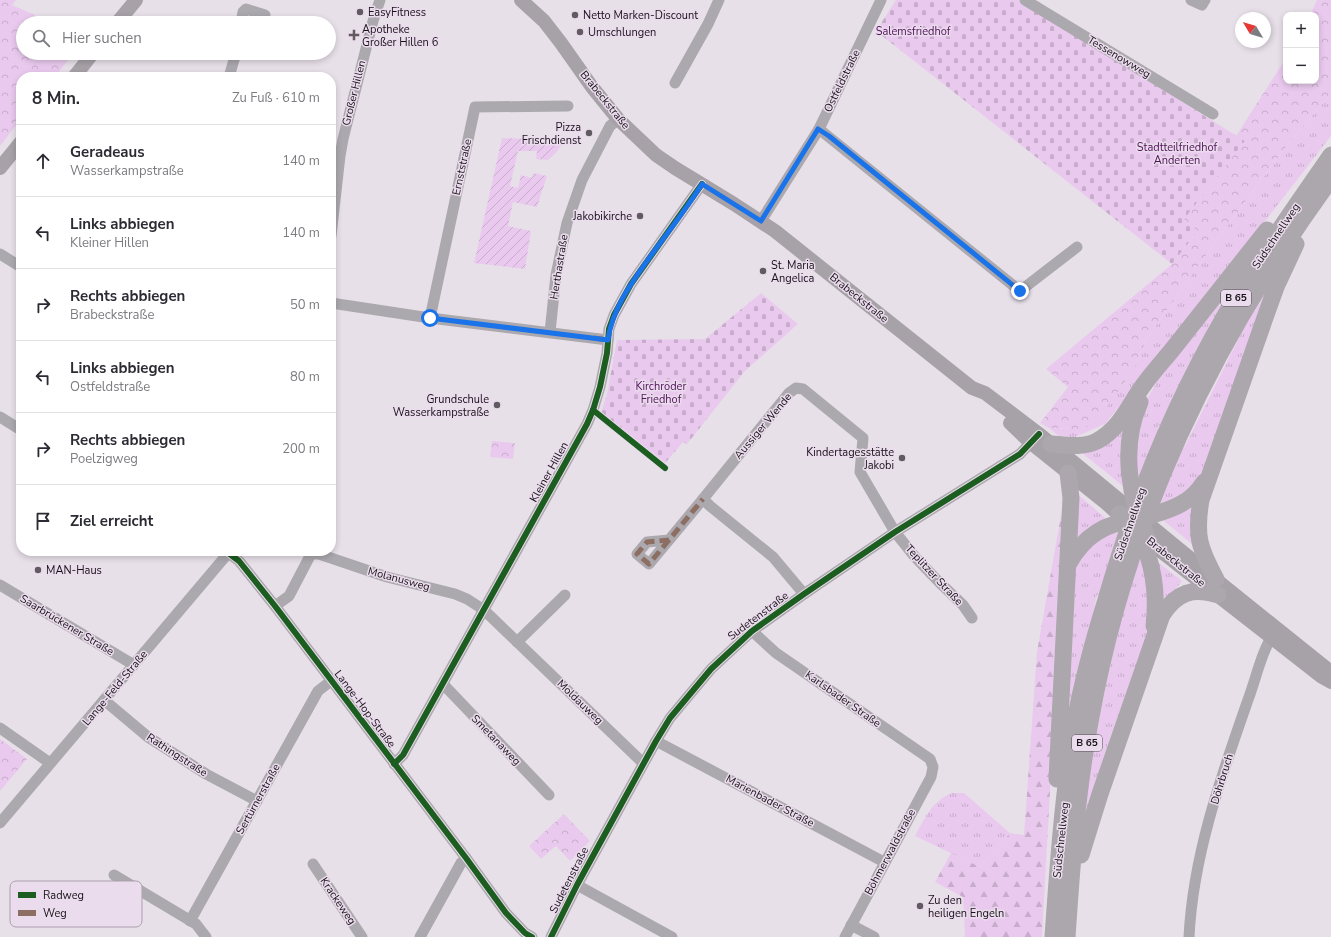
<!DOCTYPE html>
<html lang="de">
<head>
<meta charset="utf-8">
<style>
	:root { --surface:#fff; --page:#f7f7f7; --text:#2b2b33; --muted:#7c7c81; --line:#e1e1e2 }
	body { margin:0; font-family:"Nunito Sans",sans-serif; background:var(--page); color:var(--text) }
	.controls { position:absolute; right:12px; top:12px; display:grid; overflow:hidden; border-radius:8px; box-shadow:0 2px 6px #0003 }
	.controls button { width:36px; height:36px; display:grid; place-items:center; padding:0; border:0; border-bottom:1px solid var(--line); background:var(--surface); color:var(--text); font:20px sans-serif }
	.compass { position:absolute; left:1235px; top:12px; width:36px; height:36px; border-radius:50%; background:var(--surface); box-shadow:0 2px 6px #0003; rotate:308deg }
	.stop { position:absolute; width:12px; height:12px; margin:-9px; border:3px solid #1a73e8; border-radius:50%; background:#fff }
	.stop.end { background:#1a73e8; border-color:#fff; box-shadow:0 1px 4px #0008 }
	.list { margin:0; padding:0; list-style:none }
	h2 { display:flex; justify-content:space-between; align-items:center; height:52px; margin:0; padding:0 16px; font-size:17px }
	h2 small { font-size:13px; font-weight:400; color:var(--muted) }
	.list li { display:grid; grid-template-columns:26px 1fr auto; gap:12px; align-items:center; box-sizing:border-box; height:72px; padding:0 16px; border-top:1px solid var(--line) }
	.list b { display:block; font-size:15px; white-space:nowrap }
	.list p { margin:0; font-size:13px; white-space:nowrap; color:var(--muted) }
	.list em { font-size:13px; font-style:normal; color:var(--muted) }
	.icon { flex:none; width:22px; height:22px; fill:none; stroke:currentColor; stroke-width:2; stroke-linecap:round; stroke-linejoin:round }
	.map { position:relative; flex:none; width:1331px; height:937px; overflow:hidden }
	.search { position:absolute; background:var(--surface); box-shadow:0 2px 6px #0003; left:16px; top:16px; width:320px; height:44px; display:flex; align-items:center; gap:10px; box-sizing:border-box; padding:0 14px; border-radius:22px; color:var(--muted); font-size:15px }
	.panel { position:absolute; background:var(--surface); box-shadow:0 2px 6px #0003; left:16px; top:72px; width:320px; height:484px; border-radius:16px }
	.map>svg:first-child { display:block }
</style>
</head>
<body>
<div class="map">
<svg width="1331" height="937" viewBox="0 0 1331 937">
	<defs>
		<pattern id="grass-tufts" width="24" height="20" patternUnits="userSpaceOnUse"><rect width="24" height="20" fill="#e9caee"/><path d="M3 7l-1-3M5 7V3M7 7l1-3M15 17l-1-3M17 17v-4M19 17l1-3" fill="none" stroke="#c7accb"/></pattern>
		<pattern id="forest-firs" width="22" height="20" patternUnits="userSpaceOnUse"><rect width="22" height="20" fill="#e9caee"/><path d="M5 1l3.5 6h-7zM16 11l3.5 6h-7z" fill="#c7accb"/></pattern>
		<pattern id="cemetery-stones" width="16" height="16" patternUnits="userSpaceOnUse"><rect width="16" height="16" fill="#e9caee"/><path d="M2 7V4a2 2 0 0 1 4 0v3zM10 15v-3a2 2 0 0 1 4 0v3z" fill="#c7accb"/></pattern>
		<pattern id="park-crowns" width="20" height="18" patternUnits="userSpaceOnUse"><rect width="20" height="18" fill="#e9caee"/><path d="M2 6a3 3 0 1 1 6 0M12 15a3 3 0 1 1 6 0" fill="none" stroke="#c7accb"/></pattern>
		<pattern id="garden-furrows" width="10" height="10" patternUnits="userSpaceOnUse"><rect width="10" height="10" fill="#e9caee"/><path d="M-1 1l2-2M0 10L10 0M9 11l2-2" fill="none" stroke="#c7accb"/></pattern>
	</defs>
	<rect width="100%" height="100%" fill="#e8e0e9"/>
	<!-- grass -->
	<g fill="url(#grass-tufts)">
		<path d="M1331,93V136L1170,344L1105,424L1075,437L1059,436L1049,428L1075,429L1134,369L1147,338L1195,270L1285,148Z"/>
		<path d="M1258,246L1162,423L1157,428L1171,435L1170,441L1184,448L1253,310L1269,283L1204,470L1193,489L1154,509L1135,470L1134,457L1147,399L1159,378Z"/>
		<path d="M1125,419L1128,490L1076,448Z"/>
		<path d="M1076,493L1109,521L1073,547Z"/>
		<path d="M1192,502L1197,548L1159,517Z"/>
		<path d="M1119,531L1146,564L1149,632L1082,832C1091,754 1106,677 1126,601L1097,595L1063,768L1075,572L1077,560L1094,539Z"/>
		<path d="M1154,559L1182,581L1161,607Z"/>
		<path d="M952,793H964L1010,833L980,867L915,836C925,817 932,801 952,793Z"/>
	</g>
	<!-- forest -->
	<path fill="url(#forest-firs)" d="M1061,515L1065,517L1042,937H965L963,897L935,882L951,853L980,867L1010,833L1024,835L1037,652Z"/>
	<!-- cemetery -->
	<g fill="url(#cemetery-stones)">
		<path d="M896,0H1018L1245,141L1185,219L1198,231L1172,264L876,31Z"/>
		<path d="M761,293L798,324L745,371L687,444L683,442L665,463L601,413L607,394L617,340L705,339Z"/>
	</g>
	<!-- park -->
	<g fill="url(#park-crowns)">
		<path d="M0,0H16L12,5L53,23H23V53H77L73,57L71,56L55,77H21V119L0,146Z"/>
		<path d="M1317,0H1331V93L1285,148L1195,270L1147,338L1134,369L1096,422L1084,428L1075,429L1049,428L1040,423L1068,387L1046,369L1172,264L1198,231L1184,219L1245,141L1236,136L1286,58V81H1316V15H1310Z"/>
		<path d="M492,441L515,443L513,459L490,457Z"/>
		<path d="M0,739L27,759L0,791Z"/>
		<path d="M564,814L590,841L570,861L556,846L541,859L529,846Z"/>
	</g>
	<!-- garden -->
	<path fill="url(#garden-furrows)" d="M502,138L541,139L542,144H562L556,153L548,160L536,159L537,151H518L510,186L518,188L521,175L532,178L533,173L547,176L537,207L513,202L508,226L531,231L525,269L474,263Z"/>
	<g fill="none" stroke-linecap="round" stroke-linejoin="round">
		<!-- minor -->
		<g stroke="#aca9ae" stroke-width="11">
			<path d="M1025,0L1213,114"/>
			<path d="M1191,0L1202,5L1205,0"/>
			<path d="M241,23L243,12L246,9L265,15L263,23"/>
			<path d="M229,77L236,53"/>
			<path d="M675,83L708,24L719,0"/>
			<path d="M819,129L1020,291L1077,247"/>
			<path d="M761,221L819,129L881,0"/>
			<path d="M331,236L340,156L343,139L373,21L380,0"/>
			<path d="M0,254L21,267"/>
			<path d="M331,303L430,318L608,340"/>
			<path d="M430,318L475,107L568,106"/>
			<path d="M550,332L556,275L567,223L582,180L610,126L618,119"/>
			<path d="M0,417L21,430"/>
			<path d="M669,540L649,564L637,554L647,542L669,540L703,499"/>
			<path d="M226,551L239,561L275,606L466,858L506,913L525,933L532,937"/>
			<path d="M0,585L134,665"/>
			<path d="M804,594L773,557L710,506L703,499L789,393L796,388L803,389L863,438L860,472L895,532L915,557L939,582L963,605L972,618"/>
			<path d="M275,606L289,596L311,554H319L387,577L455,594L467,599L484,610L643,763"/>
			<path d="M752,631L776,653L930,759L933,767L931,777L845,937"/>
			<path d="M517,642L565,595"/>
			<path d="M443,684L549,795"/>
			<path d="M104,700L148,737L206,774L257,801"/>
			<path d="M0,728L50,763"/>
			<path d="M656,741L884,862"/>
			<path d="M394,764L403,755L587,424L593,410L600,387L607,353L609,329L614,315L631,284L702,184"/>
			<path d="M0,823L230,551"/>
			<path d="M313,864L362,937"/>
			<path d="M114,875L196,924L206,937"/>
			<path d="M577,885L672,937"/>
			<path d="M190,921L318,691L331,681"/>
			<path d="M851,925L874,937"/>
			<path d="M420,937L461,863L466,858"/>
			<path d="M551,937L577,885L656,741L670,718L711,669L752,631L804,594L895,532L1020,454L1036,437"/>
			<path d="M1189,937C1193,854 1222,774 1249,697C1256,678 1263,647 1275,632"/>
		</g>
		<!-- major -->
		<g stroke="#a7a2a8" stroke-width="14">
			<path d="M521,0L544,21L561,43L592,87L618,119L656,155L675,168L734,204L775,231L972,388L985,393L1039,434L1225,587L1331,672"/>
			<path d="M117,23L136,0"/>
			<path d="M74,77L93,53"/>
			<path d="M0,168L21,142"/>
			<path d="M1010,423L1031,443L1106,503L1149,542L1322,677L1331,682"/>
		</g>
		<!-- highway -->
		<g stroke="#aca6ad" stroke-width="17">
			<path d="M1140,402C1120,447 1129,499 1149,542"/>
			<path d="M1051,444C1066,445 1083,448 1097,441C1121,428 1129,404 1145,383C1153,372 1163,361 1172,350C1204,310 1235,270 1267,230"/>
			<path d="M1119,514C1124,516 1129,519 1134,519C1140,519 1146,517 1152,515C1173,509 1192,502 1204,482"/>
			<path d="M1139,531C1153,564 1158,591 1154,626"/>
			<path d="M1069,563C1083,538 1106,520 1137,522"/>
			<path d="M1216,579C1199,548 1195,535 1201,500L1267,312L1276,287L1296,244"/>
			<path d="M1057,779L1071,498L1068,473"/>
			<path d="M1081,855L1100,794L1162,615C1177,592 1193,587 1218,595"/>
			<path d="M1053,937C1058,865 1063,793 1075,722C1082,682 1093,642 1105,603C1134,502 1173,405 1226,314C1258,259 1295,207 1331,155"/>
			<path d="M1067,937C1072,863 1077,790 1091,717C1127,518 1212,342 1331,179"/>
		</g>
		<!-- tram -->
		<g stroke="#aaa4aa" stroke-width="1">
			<path d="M115,23L133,0"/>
			<path d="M77,77L96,53"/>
			<path d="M0,165L21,139"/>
		</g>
		<!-- quiet -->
		<g stroke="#8d6e63" stroke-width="5" stroke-dasharray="10 5" stroke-linecap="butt">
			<path d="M594,338L608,340"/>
			<path d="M669,540L649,564L637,554L647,542L669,540L703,499"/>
		</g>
		<!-- cycleway casing -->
		<g stroke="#ebdced" stroke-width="8">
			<g id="cycleway">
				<path d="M593,410L665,468"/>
				<path d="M226,551L239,561L275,606L466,858L506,913L525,933L532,937"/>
				<path d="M394,764L403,755L587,424L593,410L600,387L607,353L609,329L614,315L631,284L702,184"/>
				<path d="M551,937L577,885L656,741L670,718L711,669L752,631L804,594L895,532L1020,454L1039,434"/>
			</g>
		</g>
		<!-- cycleway -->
		<use href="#cycleway" stroke="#1b5e20" stroke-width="6"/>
	</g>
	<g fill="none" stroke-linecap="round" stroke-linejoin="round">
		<!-- route -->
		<path stroke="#1a73e8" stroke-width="5" d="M430,318L608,340C612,310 630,285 647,261C665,236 685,211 702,184L761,221L818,129L829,136L1020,291"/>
	</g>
	<!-- markers -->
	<g fill="#605a61" stroke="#ebdced" stroke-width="1.5">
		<circle cx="360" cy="12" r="4"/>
		<circle cx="575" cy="15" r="4"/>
		<circle cx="580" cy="32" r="4"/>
		<path d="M352 29h4v4h4v4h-4v4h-4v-4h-4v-4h4z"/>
		<circle cx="589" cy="133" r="4"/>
		<circle cx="640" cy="216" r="4"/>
		<circle cx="763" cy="271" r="4"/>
		<circle cx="497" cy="405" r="4"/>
		<circle cx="902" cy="458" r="4"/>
		<circle cx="38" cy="570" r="4"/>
		<circle cx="920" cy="906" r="4"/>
	</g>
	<g text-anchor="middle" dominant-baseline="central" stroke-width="3" stroke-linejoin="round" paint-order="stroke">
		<!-- shield labels -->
		<g fill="#ebdced" stroke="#574f58" stroke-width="1">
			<rect x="1221" y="290" width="30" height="16" rx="3"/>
			<rect x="1072" y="735" width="30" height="16" rx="3"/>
		</g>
		<g font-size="10" font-weight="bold" fill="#171218">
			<text x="1236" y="298">B 65</text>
			<text x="1087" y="743">B 65</text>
		</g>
		<!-- poi labels -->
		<g font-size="11" fill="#171218" stroke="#ebdced" text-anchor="start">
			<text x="368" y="12">EasyFitness</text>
			<text x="583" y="15">Netto Marken-Discount</text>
			<text x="362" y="29">Apotheke<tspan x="362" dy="13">Großer Hillen 6</tspan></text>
			<text x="588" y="32">Umschlungen</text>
			<text x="581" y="127" text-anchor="end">Pizza<tspan x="581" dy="13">Frischdienst</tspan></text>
			<text x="632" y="216" text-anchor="end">Jakobikirche</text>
			<text x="771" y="265">St. Maria<tspan x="771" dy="13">Angelica</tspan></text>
			<text x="489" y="399" text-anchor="end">Grundschule<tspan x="489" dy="13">Wasserkampstraße</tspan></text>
			<text x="894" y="452" text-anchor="end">Kindertagesstätte<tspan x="894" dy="13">Jakobi</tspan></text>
			<text x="46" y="570">MAN-Haus</text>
			<text x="928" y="900">Zu den<tspan x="928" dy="13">heiligen Engeln</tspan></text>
		</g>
		<!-- park labels -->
		<g font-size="11" fill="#4f1258" stroke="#ebdced">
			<text x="913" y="31">Salemsfriedhof</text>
			<text x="1177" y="147">Stadtteilfriedhof<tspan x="1177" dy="13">Anderten</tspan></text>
			<text x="661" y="386">Kirchröder<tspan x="661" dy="13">Friedhof</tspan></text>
		</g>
		<!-- street labels -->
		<g font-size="11" fill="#171218" stroke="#ebdced">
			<text transform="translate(1119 57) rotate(31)">Tessenowweg</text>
			<text transform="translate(842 81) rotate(-64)">Ostfeldstraße</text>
			<text transform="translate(354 93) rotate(-76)">Großer Hillen</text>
			<text transform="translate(605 100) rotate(51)">Brabeckstraße</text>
			<text transform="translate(462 167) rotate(-78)">Ernststraße</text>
			<text transform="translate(1276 236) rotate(-56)">Südschnellweg</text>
			<text transform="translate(559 267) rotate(-81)">Herthastraße</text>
			<text transform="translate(859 298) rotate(39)">Brabeckstraße</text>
			<text transform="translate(763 426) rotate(-50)">Aussiger Wende</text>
			<text transform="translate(549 472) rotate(-61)">Kleiner Hillen</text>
			<text transform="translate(1130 524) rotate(-71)">Südschnellweg</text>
			<text transform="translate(1176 562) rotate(39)">Brabeckstraße</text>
			<text transform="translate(934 575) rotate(47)">Teplitzer Straße</text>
			<text transform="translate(399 579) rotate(15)">Molanusweg</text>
			<text transform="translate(758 616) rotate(-37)">Sudetenstraße</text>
			<text transform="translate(67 625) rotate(31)">Saarbrückener Straße</text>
			<text transform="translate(115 688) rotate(-50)">Lange-Feld-Straße</text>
			<text transform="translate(843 699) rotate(35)">Karlsbader Straße</text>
			<text transform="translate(580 702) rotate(44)">Moldauweg</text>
			<text transform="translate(365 709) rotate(53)">Lange-Hop-Straße</text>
			<text transform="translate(496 740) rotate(46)">Smetanaweg</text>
			<text transform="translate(177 755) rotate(33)">Rathingstraße</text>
			<text transform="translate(1222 779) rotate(-73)">Döhrbruch</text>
			<text transform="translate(258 799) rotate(-61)">Sertürnerstraße</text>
			<text transform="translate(770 801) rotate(28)">Marienbader Straße</text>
			<text transform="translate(1061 840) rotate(-84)">Südschnellweg</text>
			<text transform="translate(890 852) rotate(-62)">Böhmerwaldstraße</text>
			<text transform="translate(569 880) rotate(-63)">Sudetenstraße</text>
			<text transform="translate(338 901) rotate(56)">Krackeweg</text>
		</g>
	</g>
	<!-- legend -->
	<rect x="10" y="881" width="132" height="46" rx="6" fill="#ebdced" stroke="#ab9fad" stroke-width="1"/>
	<rect x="18" y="892" width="18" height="6" fill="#1b5e20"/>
	<rect x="18" y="910" width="18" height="6" fill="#8d6e63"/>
	<g font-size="11" fill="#171218">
		<text x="43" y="899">Radweg</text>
		<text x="43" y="917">Weg</text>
	</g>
</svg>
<div class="controls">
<button>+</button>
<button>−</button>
</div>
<svg class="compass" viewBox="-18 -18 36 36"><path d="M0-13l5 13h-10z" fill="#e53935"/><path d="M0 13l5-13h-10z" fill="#7c7c81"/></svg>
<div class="stop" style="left:430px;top:318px"></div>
<div class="stop end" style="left:1020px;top:291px"></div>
<div class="search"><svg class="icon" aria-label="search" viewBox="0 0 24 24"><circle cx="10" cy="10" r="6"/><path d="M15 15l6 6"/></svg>Hier suchen</div>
<section class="panel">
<h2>8 Min.<small>Zu Fuß · 610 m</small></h2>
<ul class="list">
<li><svg class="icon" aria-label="ahead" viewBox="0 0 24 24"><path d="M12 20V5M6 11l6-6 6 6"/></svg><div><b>Geradeaus</b><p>Wasserkampstraße</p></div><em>140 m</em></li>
<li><svg class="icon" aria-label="left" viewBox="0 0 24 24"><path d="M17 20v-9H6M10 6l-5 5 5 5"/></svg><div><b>Links abbiegen</b><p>Kleiner Hillen</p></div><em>140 m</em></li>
<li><svg class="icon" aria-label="right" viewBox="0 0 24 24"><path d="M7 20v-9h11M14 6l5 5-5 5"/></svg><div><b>Rechts abbiegen</b><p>Brabeckstraße</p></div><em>50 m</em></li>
<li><svg class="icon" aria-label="left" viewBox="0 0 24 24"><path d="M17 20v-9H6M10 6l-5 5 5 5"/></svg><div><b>Links abbiegen</b><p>Ostfeldstraße</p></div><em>80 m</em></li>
<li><svg class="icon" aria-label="right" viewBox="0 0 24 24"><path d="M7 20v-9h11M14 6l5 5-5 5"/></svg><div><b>Rechts abbiegen</b><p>Poelzigweg</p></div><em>200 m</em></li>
<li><svg class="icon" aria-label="arrive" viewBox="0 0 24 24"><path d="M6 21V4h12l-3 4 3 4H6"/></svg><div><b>Ziel erreicht</b></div></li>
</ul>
</section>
</div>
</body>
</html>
